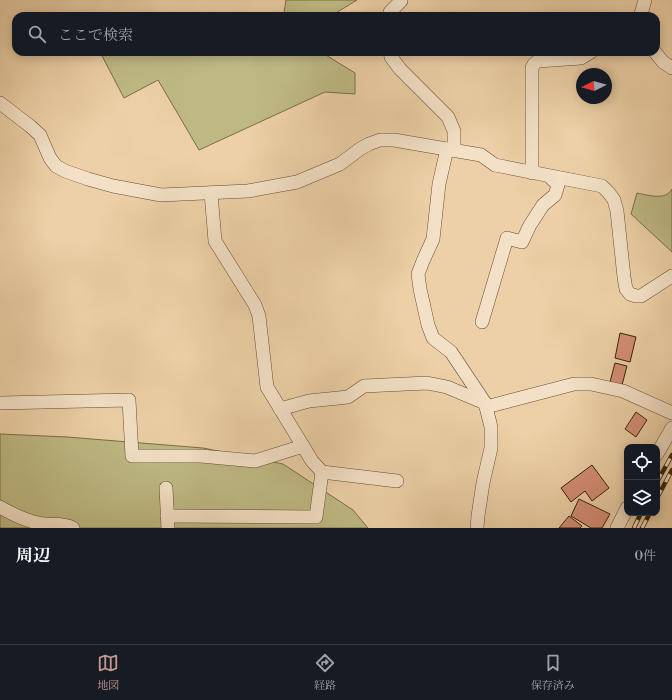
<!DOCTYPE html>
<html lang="ja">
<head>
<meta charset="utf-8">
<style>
	:root { --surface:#171b24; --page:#242831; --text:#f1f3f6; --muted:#9ea1a6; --line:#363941; --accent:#c59692 }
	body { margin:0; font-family:"Libre Bodoni","Noto Serif JP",serif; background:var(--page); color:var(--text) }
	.controls { position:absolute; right:12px; bottom:12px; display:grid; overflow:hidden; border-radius:8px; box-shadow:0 2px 10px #0003 }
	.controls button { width:36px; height:36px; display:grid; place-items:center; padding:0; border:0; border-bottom:1px solid var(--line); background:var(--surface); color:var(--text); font:20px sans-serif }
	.compass { position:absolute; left:576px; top:68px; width:36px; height:36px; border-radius:50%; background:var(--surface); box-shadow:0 2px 10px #0003; rotate:265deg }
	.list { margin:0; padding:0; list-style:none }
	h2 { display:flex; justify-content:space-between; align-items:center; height:52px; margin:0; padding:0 16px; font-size:17px }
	h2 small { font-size:13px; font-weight:400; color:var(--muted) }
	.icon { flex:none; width:22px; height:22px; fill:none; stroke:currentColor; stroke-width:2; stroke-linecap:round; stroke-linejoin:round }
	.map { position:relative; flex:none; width:672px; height:528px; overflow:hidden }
	.search { position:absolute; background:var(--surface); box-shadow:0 2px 10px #0003; left:12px; right:12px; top:12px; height:44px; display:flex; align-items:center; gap:10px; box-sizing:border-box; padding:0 14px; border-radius:12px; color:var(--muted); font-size:15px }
	.sheet { height:116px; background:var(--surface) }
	nav { display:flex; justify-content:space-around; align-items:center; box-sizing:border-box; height:56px; border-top:1px solid var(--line); background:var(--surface); font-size:11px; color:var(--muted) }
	nav a { display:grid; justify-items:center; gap:2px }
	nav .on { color:var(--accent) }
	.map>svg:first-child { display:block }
</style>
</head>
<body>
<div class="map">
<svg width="672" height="528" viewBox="0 0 672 528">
	<rect width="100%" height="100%" fill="#edd0a7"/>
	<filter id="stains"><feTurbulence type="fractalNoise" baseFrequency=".005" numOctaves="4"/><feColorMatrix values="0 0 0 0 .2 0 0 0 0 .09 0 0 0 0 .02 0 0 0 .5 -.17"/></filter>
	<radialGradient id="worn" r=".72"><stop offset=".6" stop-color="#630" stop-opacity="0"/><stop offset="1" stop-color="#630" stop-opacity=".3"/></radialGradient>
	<!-- green -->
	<g fill="#beb983" stroke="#7a6e48">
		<path d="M286,0H357L331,16H119L121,13H284Z"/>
		<path d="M100,52H321L355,73V94L325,92L199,150L158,80L124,98Z"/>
		<path d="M672,189V252L631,214L637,193C648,195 666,201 672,189Z"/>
		<path d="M0,434L67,437L203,448L283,464L353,510L368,528H0Z"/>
	</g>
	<!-- building -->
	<g fill="#d48e76" stroke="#35230d">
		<path d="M620,333L636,337L630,362L615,358Z"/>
		<path d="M615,363L627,366L622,385L610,382Z"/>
		<path d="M636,412L647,420L636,437L625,429Z"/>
		<path d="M592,465L609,488L592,501L585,491L571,502L561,488Z"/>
		<path d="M579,499L610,514L602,528H591L571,516Z"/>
		<path d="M569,516L582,526L580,528H559Z"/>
	</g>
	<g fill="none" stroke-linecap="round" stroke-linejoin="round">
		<!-- street casing -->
		<g stroke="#634e34" stroke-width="14">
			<g id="street">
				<path d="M389,16L390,12L401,1V0"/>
				<path d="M641,16V14L645,0"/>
				<path d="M390,52L391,57L400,69L448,117L454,131V151"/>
				<path d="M655,52L663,62L672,68"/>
				<path d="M0,103L30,126L40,135L50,158L56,166L65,171L88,179L113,186L161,195L248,191L297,182L340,164L360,149L369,144L380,140H394L481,155L495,165L602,186L609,193L614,200L617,211L624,277L626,289L630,294L636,296H641L672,276"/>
				<path d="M447,149L439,184L433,239L423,261L418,274L420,289L428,325L433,338L451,352L485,403L491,427V448L483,483L478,516L477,528"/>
				<path d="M532,173V68L534,64L538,61L581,58L591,52"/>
				<path d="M211,193L215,241L255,305L259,316L267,387L312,461L322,472L397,481"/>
				<path d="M482,322L507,238L522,242L530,225L543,205L555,195L558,185L549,176"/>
				<path d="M0,403L129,400L132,456H201L255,461L303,446"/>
				<path d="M486,407L574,384H591L623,391L672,413"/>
				<path d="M280,409L309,401L348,397L364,386L427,383L447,387L485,403"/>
				<path d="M657,454L672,428"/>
				<path d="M166,488L168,528"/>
				<path d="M0,507C12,514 24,520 38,523C51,526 61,522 73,528"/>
				<path d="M167,516L316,517L322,472"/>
				<path d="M617,528L627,508"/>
			</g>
		</g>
		<!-- street -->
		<use href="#street" stroke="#f3e0c6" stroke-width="13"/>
		<!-- rail casing -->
		<g stroke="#35230d" stroke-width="4.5">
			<g id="rail">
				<path d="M657,482L672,455"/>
				<path d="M657,498L672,470"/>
				<path d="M634,528L641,513"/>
				<path d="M642,528L650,513"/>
			</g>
		</g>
		<!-- rail -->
		<use href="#rail" stroke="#f3e0c6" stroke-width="3" stroke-dasharray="9" stroke-linecap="butt"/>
	</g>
	<rect width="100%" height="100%" filter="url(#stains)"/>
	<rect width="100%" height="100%" fill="url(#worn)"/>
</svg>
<div class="controls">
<button><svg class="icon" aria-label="locate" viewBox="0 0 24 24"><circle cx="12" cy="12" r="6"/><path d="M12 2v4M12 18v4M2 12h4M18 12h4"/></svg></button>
<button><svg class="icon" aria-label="layers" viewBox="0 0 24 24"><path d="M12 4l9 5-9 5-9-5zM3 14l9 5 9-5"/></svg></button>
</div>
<svg class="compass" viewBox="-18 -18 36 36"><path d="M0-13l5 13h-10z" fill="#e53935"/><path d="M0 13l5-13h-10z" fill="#9ea1a6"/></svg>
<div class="search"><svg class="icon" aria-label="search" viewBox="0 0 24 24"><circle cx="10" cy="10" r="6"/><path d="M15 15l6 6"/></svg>ここで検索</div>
</div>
<section class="sheet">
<h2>周辺<small>0件</small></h2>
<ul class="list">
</ul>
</section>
<nav>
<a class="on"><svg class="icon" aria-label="map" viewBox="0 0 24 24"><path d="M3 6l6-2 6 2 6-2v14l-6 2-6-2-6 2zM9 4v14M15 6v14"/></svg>地図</a>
<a><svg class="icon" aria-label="directions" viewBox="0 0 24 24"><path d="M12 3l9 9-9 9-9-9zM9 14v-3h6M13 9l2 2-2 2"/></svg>経路</a>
<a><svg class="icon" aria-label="saved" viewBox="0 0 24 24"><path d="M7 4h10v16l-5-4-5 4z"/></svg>保存済み</a>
</nav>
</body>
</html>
